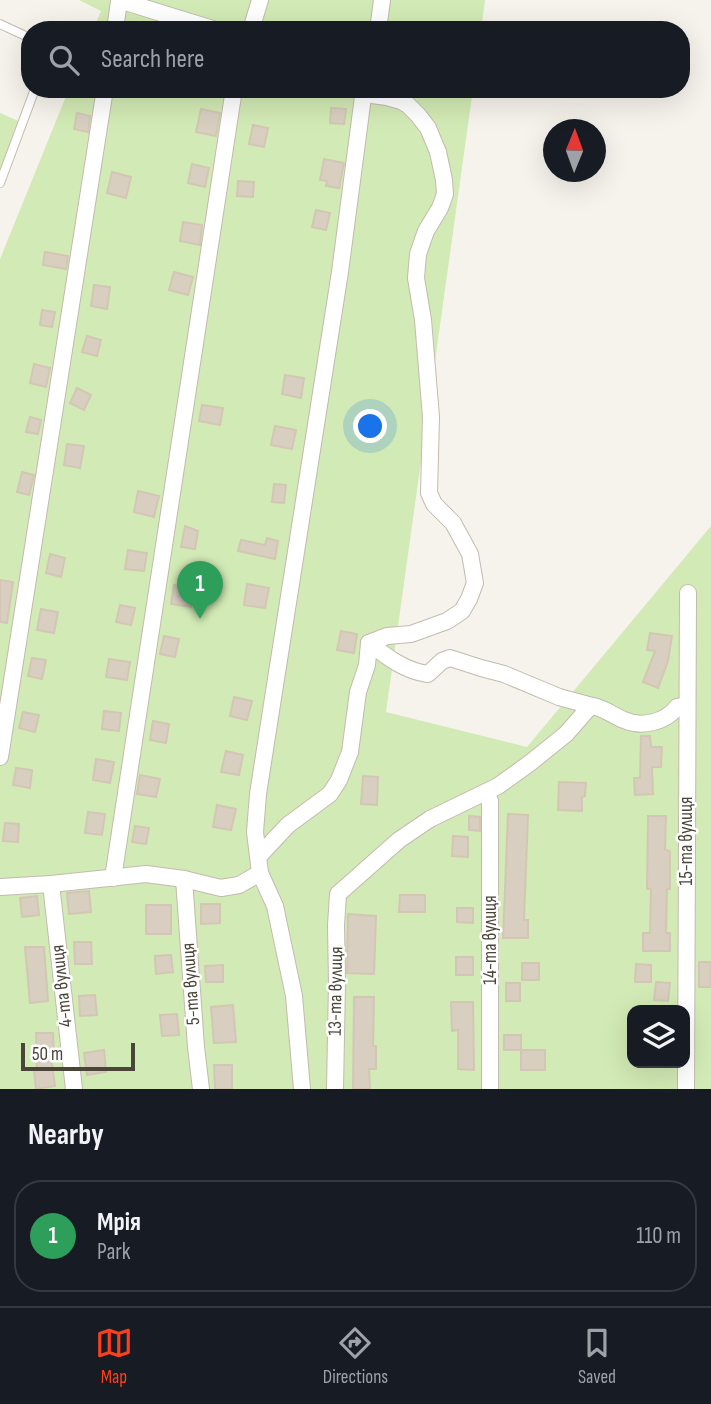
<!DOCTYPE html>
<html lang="en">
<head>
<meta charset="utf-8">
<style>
	:root { --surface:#171b24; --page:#242831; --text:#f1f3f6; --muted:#9ea1a6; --line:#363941; --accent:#fc3f1d }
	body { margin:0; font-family:"Sofia Sans Condensed",sans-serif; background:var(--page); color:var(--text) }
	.controls { position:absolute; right:21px; bottom:21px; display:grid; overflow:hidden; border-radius:14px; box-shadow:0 7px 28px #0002 }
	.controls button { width:63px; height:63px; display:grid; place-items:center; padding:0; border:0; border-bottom:2px solid var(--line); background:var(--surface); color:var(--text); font:35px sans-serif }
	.compass { position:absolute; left:543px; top:119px; width:63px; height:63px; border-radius:50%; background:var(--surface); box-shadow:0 7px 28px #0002; rotate:1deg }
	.scale { position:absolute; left:21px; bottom:18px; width:114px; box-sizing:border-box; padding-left:7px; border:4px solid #4b4439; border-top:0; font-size:19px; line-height:24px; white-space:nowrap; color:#4b4439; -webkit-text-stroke:5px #fff; paint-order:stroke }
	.you { position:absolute; left:371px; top:427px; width:24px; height:24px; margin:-18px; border:5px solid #fff; border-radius:50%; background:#1a73e8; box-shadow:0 0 0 10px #1a73e833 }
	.badge { display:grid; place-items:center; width:46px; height:46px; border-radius:50%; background:var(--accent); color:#fff; font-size:23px; font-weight:700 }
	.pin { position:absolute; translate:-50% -58px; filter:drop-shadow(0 2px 4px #0008) }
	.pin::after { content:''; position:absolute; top:37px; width:24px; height:21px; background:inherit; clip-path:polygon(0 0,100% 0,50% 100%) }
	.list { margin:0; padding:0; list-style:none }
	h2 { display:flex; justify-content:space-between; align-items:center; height:91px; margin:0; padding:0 28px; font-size:30px }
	h2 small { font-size:23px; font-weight:400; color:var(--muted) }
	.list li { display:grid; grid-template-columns:46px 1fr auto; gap:21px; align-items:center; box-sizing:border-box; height:112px; margin:0 14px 14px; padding:0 14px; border:2px solid var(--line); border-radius:28px }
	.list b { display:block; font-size:26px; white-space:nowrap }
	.list p { margin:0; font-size:23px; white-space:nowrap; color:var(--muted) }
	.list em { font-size:23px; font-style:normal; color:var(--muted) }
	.icon { flex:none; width:38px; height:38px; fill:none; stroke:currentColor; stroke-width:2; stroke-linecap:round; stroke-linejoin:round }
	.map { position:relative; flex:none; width:711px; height:1089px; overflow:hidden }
	.search { position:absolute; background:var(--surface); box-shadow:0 7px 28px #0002; left:21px; right:21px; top:21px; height:77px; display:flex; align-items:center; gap:18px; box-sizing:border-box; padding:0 24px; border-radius:28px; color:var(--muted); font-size:26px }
	.sheet { height:217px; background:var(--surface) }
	nav { display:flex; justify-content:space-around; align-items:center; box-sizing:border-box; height:98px; border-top:2px solid var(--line); background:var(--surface); font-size:19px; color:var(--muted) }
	nav a { display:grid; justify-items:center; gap:4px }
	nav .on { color:var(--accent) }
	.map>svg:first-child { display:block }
</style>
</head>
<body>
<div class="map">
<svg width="711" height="1089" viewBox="0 0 711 1089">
	<rect width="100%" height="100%" fill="#f6f3ec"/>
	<!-- green -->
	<g fill="#d2eab5" fill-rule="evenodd">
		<path d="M79,0H485L481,30H93L101,11Z"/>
		<path d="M69,89H473L386,712L527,747L711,526V1089H0V259ZM632,1010H685V1063H632Z"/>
		<path d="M0,113L23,123L0,183Z"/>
	</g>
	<!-- building -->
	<g fill="#d8cfc1" stroke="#d3c7b4" stroke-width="2">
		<path d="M331,108L346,109L344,124L330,123Z"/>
		<path d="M201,109L220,113L216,136L196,132Z"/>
		<path d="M77,113L90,116L88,132L74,129Z"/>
		<path d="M253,125L268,128L264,147L249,144Z"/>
		<path d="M324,159L344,163L339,188L326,186L327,181L320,180Z"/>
		<path d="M192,164L209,168L205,187L188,183Z"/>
		<path d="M112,172L131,177L126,198L107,193Z"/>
		<path d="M238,181L254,182L253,197L237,196Z"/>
		<path d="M316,210L330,213L326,230L312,227Z"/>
		<path d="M183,222L202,225L200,245L180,241Z"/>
		<path d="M45,252L68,256L66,269L43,265Z"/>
		<path d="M174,272L193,277L188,295L169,290Z"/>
		<path d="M94,285L110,287L107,309L91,306Z"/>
		<path d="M42,310L55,312L52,327L40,325Z"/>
		<path d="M87,336L101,340L97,356L82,352Z"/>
		<path d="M34,364L50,368L46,387L30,383Z"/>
		<path d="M285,375L304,378L301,398L282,394Z"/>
		<path d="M77,388L91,395L84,410L70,403Z"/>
		<path d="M202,405L223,408L220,425L199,421Z"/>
		<path d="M30,417L41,420L38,434L26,432Z"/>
		<path d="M275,426L296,430L292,449L271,445Z"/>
		<path d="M67,444L84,446L80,468L64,465Z"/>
		<path d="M22,472L34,475L29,495L17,492Z"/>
		<path d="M274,484L286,485L284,503L272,502Z"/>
		<path d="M138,491L159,496L154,517L134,512Z"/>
		<path d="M185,526L198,531L195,549L181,547Z"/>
		<path d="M267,538L278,541L275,559L238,551L241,540L265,545Z"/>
		<path d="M128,550L147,553L144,571L125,569Z"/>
		<path d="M50,554L65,558L61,577L46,573Z"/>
		<path d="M0,580L13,582L7,623L0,622Z"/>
		<path d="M247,584L269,588L265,608L244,605Z"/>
		<path d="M174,585L194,589L191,607L171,604Z"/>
		<path d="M120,605L135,608L131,625L116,622Z"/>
		<path d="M41,609L58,612L54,633L37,630Z"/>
		<path d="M341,631L357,634L354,653L337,650Z"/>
		<path d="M650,633L672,636L668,661L658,688L643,682L655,651L647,650Z"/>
		<path d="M164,636L179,639L175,657L160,654Z"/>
		<path d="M32,658L46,660L42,679L28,676Z"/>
		<path d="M109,659L130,662L127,680L106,677Z"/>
		<path d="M234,697L252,701L247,720L230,716Z"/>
		<path d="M104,711L121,713L119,731L102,729Z"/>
		<path d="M23,712L39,715L35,732L19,728Z"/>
		<path d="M153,721L169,724L166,743L150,740Z"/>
		<path d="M641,736H650L651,747H662L661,767H652L653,794L635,795L634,778H640Z"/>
		<path d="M226,751L243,755L239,775L221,772Z"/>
		<path d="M96,759L114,762L110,783L93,780Z"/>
		<path d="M16,768L32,770L30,788L13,785Z"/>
		<path d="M140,775L160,779L156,797L137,794Z"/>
		<path d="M363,776L378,777L377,805L361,804Z"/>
		<path d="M559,782L586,783L585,796L582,797V811L558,810Z"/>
		<path d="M217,805L236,809L231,830L213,827Z"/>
		<path d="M88,812L105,814L102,835L85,833Z"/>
		<path d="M508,814L528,815L524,920H528V938H503Z"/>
		<path d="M469,816L480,817V831L469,830Z"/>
		<path d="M648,816H666L665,850L670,851V889H667L666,933H670V951H643V933H650L651,889H647Z"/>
		<path d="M5,823L19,824L18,842L3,841Z"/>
		<path d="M135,826L149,828L146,844L132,842Z"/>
		<path d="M453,836L468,837V857L452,856Z"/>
		<path d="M89,891L91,912L69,914L67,893Z"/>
		<path d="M400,895H425V912H399Z"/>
		<path d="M37,896L39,915L22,917L20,898Z"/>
		<path d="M201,904H220V923L201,924Z"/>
		<rect x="146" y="905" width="25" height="29"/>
		<path d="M457,908H473V923L457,922Z"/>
		<path d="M348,914L376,916L374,974L347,973Z"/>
		<path d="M74,942H91L92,964H75Z"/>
		<path d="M25,947H44L48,1001L30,1003Z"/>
		<path d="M171,955L173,972L156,974L155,956Z"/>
		<rect x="456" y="957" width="17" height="18"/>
		<rect x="699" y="962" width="12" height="25"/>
		<rect x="522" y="963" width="17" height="17"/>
		<path d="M636,964L651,965V982H635Z"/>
		<path d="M223,965V982H206L205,966Z"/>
		<path d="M656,982L670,983L668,1001L654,1000Z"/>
		<rect x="506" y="983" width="14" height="18"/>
		<path d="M95,995L97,1015L80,1016L79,996Z"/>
		<path d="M354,997H374L373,1046H376V1069H369L370,1089H353Z"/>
		<path d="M451,1002H473L474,1070L458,1069V1030L452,1031Z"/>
		<path d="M233,1005L236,1042L214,1043L211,1007Z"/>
		<path d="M177,1014L179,1035L162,1036L160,1015Z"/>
		<path d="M36,1033H53L54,1057H51L55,1086L36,1089L34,1070L37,1069Z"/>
		<rect x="504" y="1035" width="17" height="15"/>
		<path d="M104,1050L106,1072L87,1075L84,1053Z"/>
		<rect x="521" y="1050" width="24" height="20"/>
		<path d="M214,1065H232V1089H215Z"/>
	</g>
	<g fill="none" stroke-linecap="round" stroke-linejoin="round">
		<!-- lane casing -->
		<g stroke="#c2bbae" stroke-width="10">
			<g id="lane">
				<path d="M0,24L30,38"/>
				<path d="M0,183L35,89"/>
			</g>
		</g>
		<!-- street casing -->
		<g stroke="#c2bbae" stroke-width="18">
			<g id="street">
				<path d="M119,0L216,30"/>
				<path d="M115,30L119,1"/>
				<path d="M251,30L260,0"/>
				<path d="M378,30L382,0"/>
				<path d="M365,89L372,95L387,97L401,101L408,105L418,115L428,128L438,152L444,180L445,194L440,208L426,231L418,254L416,278L423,320L431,417L429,493L434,504L453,523L470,554L475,583L469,599L462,611L447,621L411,634L387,636L369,643"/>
				<path d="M0,757L105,89"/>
				<path d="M486,792L490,801V1089"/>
				<path d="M258,857L288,825L330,794L339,780L350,752L358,692L367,665L369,643C387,657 405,671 428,674L442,661L450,658L481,668L504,674L559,697L592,706"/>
				<path d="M113,878L234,89"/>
				<path d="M184,879L196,1047L201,1089"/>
				<path d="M51,884L74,1089"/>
				<path d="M0,887L51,884L146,874L184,879L221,888L239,885L260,873"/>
				<path d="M302,1089L294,996L275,906L260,873L255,832L258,794L273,698L340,272L364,89"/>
				<path d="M335,1089L337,983L336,925L338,894L399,840L430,819L498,786L530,763L566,734L587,710L592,706C605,708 613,716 624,720C642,728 666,722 677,707L687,705"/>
				<path d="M686,1089L688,593"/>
			</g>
		</g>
		<!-- lane -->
		<use href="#lane" stroke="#fff" stroke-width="8"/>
		<!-- street -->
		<use href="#street" stroke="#fff" stroke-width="16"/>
	</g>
	<g text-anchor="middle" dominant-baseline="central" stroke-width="5" stroke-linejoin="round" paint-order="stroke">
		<!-- street labels -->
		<g font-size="19" fill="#4b4439" stroke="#fff">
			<text transform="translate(686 841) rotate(-90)">15-та вулиця</text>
			<text transform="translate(490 940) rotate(-90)">14-та вулиця</text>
			<text transform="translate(191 984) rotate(-94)">5-та вулиця</text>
			<text transform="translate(62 986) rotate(-96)">4-та вулиця</text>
			<text transform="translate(336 991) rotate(-89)">13-та вулиця</text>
		</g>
	</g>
</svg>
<div class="controls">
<button><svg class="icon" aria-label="layers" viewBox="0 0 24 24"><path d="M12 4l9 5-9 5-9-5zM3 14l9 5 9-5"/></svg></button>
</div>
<svg class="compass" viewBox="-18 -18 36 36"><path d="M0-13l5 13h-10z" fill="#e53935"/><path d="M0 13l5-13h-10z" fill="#9ea1a6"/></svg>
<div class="scale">50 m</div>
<div class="you"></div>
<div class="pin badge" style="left:200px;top:619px;background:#2e9e5b">1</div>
<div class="search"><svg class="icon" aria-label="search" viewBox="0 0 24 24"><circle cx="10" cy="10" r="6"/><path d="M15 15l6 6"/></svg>Search here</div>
</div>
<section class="sheet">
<h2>Nearby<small></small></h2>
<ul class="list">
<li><span class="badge" style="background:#2e9e5b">1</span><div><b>Мрія</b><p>Park</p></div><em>110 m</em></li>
</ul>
</section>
<nav>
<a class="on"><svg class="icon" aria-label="map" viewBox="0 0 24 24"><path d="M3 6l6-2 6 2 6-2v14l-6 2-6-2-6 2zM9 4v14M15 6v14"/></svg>Map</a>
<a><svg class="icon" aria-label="directions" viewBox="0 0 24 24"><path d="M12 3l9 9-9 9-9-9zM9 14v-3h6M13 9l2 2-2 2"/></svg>Directions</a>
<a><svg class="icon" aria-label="saved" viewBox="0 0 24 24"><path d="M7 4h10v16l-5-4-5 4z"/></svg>Saved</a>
</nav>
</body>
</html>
